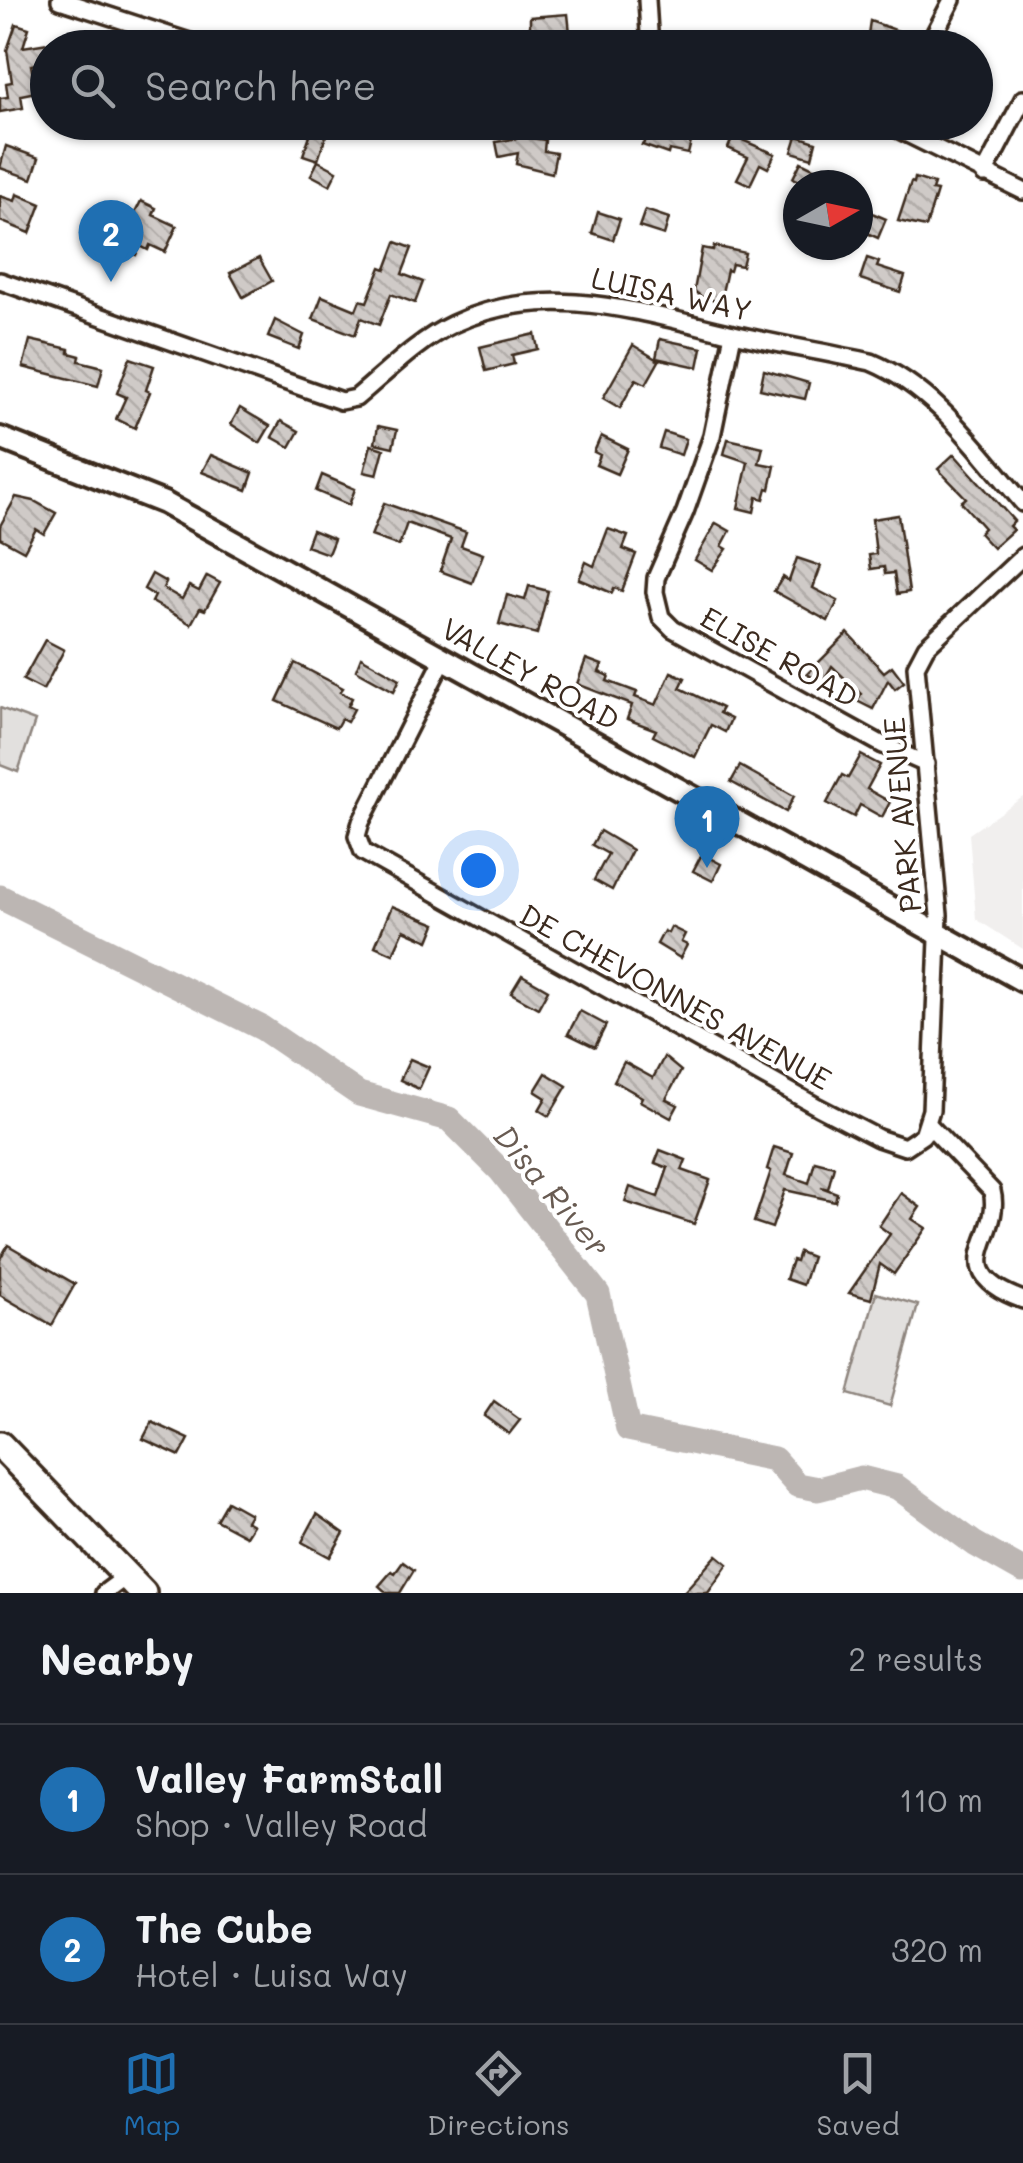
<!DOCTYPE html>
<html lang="en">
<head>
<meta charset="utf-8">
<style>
	:root { --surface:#171b24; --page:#20242c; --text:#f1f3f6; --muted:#9ea1a6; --line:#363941; --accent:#1f6fb2 }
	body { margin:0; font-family:Mali,sans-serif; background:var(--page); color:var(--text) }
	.compass { position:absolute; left:783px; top:170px; width:90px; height:90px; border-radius:50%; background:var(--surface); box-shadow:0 2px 8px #0004; rotate:81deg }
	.you { position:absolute; left:478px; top:870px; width:35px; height:35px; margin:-25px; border:8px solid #fff; border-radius:50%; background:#1a73e8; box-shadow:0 0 0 15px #1a73e833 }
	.badge { display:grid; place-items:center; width:65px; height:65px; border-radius:50%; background:var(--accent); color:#fff; font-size:32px; font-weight:700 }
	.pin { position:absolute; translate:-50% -82px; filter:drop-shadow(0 2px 5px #0008) }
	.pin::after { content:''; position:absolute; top:52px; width:35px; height:30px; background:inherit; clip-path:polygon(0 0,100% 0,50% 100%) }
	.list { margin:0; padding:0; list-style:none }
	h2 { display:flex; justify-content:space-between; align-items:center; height:130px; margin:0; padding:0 40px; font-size:42px }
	h2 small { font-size:32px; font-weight:400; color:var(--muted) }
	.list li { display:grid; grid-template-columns:65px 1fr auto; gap:30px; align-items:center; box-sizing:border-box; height:150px; padding:0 40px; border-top:2px solid var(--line) }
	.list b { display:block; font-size:38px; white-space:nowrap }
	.list p { margin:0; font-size:32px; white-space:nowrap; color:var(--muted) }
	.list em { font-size:32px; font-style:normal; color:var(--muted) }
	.icon { flex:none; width:55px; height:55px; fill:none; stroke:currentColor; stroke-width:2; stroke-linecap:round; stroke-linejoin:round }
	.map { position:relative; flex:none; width:1023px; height:1593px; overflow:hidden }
	.search { position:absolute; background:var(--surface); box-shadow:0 2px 8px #0004; left:30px; right:30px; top:30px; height:110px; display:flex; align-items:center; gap:25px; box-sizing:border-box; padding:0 35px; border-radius:55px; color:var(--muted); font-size:38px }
	.sheet { height:430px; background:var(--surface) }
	nav { display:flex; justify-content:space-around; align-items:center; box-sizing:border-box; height:140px; border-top:2px solid var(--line); background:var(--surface); font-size:28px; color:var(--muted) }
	nav a { display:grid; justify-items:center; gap:5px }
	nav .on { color:var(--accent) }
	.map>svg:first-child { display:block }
</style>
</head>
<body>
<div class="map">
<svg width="1023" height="1593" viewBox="0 0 1023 1593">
	<defs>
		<pattern id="building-back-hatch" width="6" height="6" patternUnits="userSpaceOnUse" patternTransform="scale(2.5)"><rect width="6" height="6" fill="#cfcac7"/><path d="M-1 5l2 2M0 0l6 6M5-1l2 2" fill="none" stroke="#b3aeaa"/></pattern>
	</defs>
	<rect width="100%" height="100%" fill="#fff"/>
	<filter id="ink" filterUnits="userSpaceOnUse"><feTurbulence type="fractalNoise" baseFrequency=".01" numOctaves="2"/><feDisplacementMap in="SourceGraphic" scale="20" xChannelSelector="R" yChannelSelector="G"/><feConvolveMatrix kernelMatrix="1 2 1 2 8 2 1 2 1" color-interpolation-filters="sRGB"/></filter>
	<g filter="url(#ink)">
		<!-- built -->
		<path fill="#f1efee" d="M1023,797V949L976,919L969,834Z"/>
		<!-- park -->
		<g fill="#e2e0de" stroke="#8e857e" stroke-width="2.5">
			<path d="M0,708L35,721L18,772L0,765Z"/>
			<path d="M876,1293L918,1305L890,1406L848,1394Z"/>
		</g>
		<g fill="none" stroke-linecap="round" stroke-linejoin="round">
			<!-- river -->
			<path stroke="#bcb6b3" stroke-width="25" d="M0,897L262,1028L359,1094L449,1119L501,1171L598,1294L628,1429L774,1459L797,1485L818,1489L861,1478L897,1487L975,1544L1023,1571"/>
		</g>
		<!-- building -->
		<g fill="url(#building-back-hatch)" stroke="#3b2a1e" stroke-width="2.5">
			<path d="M568,14L570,33H576L577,48H530V17Z"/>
			<path d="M870,21L904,33L899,48H866Z"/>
			<path d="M16,24L29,28L23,47L48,43V62L31,65L36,92L21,95L23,108L0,112V98L8,97L6,83L12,82L7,50Z"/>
			<path d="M278,122H316L329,127L318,160L303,155L310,135L278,125Z"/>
			<path d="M662,123L694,130L688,154L669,150L668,154L642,145Z"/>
			<path d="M733,136L775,154L768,168L760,164L750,185L737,179L748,157L728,148Z"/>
			<path d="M797,136L816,142L812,158L792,152Z"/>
			<path d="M523,137L545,140L544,151L556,153L552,173L516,164L518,153L499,157L496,142Z"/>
			<path d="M6,146L39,158L32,179L0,168Z"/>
			<path d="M318,161L337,171L330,185L311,175Z"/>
			<path d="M801,162L830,176L826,185H808L793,178Z"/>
			<path d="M915,178L934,184L932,190L937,191L926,227L898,221L911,182L914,183Z"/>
			<path d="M17,194L41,204L30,233L0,221V196L15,201Z"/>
			<path d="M141,201L156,208L153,215L177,226L165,252L150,245L148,250L140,246L136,255L122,248L127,238L120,235L130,213L134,215Z"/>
			<path d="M858,207L886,219L878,238L858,229Z"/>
			<path d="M645,210L669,218L664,235L639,227Z"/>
			<path d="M598,212L620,219L613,240L592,233Z"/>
			<path d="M396,242L412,248L402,274L423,282L415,303L391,294L379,325L361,318L355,335L313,319L322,296L356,310L360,300L367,302L381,267L386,269Z"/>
			<path d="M714,246L745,253L742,266L732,264L730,271L727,270L720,302L702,297L694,291L702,248L713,250Z"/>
			<path d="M259,258L272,281L243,297L230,273Z"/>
			<path d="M867,258L879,262L877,267L905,276L900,292L860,279Z"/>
			<path d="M275,320L304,335L299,349L268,337Z"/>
			<path d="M535,334L538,349L512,355L514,364L486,371L480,347Z"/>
			<path d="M660,339L702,348L698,367L656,358Z"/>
			<path d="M30,340L69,349V353L80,356L79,361L103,367L98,386L23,367Z"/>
			<path d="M633,345L659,361L646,384L636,379L620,408L603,398Z"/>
			<path d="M130,358L154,366L146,390L150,392L135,428L116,419L126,397L117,393Z"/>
			<path d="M764,370L809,383L805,399L760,389Z"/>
			<path d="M240,408L270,426L260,443L231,424Z"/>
			<path d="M281,421L299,431L290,447L272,437Z"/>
			<path d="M378,426L397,430L393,447L375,443Z"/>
			<path d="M664,432L686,439L681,455L659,448Z"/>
			<path d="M601,436L628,449L617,474L596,465L600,455L594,452Z"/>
			<path d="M728,439L763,447L759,463L775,466L770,489L767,488L764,499L757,497L754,512L738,508L748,462L724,454Z"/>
			<path d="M371,445L384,449L377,475L364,472Z"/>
			<path d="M954,454L1014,521L1009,526L1013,530L993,548L979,533L984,528L961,502L966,498L938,469Z"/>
			<path d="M211,455L253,473L247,490L202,472Z"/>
			<path d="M322,475L355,489L349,505L316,491Z"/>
			<path d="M16,497L34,501L56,513L44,534L36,529L24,551L0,538V526Z"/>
			<path d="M384,503L466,532L461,546L483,554L472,583L440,571L451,539L407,523L399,546L371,536Z"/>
			<path d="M898,515L909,592L897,594L894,573L885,574L884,567L871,569L869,555L876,554L872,519Z"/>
			<path d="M716,523L730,531L722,546L727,549L712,570L695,560Z"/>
			<path d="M608,529L628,536L623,549L636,554L622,591L614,588L612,593L579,579L586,562L594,566Z"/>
			<path d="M312,530L334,539L328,554L306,546Z"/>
			<path d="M797,558L821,566L813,588L838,601L828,621L774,591L783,577L789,581Z"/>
			<path d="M152,574L166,582L163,588L182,599L189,586L199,591L207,576L220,583L205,610L200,608L191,624L152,602L155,596L144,589Z"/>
			<path d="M529,586L548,591L537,634L499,624L507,595L525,600Z"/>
			<path d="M848,633L884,672L892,666L904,682L895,689L888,680L873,709L857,701L861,694L832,666L822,683L807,674Z"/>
			<path d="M45,640L64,650L43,690L23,680Z"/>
			<path d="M361,657L400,679L394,691L356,670Z"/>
			<path d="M586,659L602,665L599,672L609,676L607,681L637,692L635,697L656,705L671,672L685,678L680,688L722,708L719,713L731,719L725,732L711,725L695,757L653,736L656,730L627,719L632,705L577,684Z"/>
			<path d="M295,663L343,688L340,692L352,698L348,706L354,709L347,722L341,719L336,728L277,701Z"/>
			<path d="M861,755L880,765L867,789L890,802L882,817L860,805L854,817L827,803L842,775L848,778Z"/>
			<path d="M740,766L794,796L786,812L731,782Z"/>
			<path d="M600,831L632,850L612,890L594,880L608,854L592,845Z"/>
			<path d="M702,854L721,864L713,881L693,871Z"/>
			<path d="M392,906L436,924L429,941L404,930L393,954L375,946Z"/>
			<path d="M671,927L685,934L681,942L687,945L680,958L657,944L664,931L668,933Z"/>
			<path d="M522,975L548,990L538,1008L511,993Z"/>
			<path d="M580,1011L606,1025L595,1047L568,1034Z"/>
			<path d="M664,1057L681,1071L666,1099L678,1105L671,1118L640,1101L642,1097L614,1081L624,1062L653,1078Z"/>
			<path d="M410,1059L429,1067L419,1089L400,1080Z"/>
			<path d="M546,1073L567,1086L549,1116L539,1110L546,1098L535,1091Z"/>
			<path d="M774,1147L793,1153L786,1175L809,1183L815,1161L834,1166L828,1189L821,1187L837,1193L835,1201L785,1190L772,1228L754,1222L771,1171L767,1169Z"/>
			<path d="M660,1150L686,1160L682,1170L710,1180L694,1224L625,1202L630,1187L658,1197L668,1168L655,1163Z"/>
			<path d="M901,1193L920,1207L912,1219L926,1228L894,1274L880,1264L871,1299L849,1293L890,1234L879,1226Z"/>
			<path d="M8,1245L75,1284L52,1325L0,1295V1259Z"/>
			<path d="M799,1252L812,1257L803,1285L786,1279L792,1260L796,1261Z"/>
			<path d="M494,1401L520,1420L509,1434L484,1416Z"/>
			<path d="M152,1422L189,1439L180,1456L143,1439Z"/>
			<path d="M227,1501L250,1514L246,1521L253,1525L246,1536L216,1520Z"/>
			<path d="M317,1514L344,1533L330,1557L302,1542Z"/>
			<path d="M717,1555L728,1564L708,1593H683Z"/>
			<path d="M403,1562L414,1570L400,1593H387L379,1586L392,1571L395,1573Z"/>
		</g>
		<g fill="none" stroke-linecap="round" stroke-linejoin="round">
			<!-- minor casing -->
			<g stroke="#3b2a1e" stroke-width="22">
				<g id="minor">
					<path d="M60,0L208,48"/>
					<path d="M647,0L650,48"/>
					<path d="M927,48L952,0"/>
					<path d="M883,122L1023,191"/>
					<path d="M984,174L1023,99"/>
					<path d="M0,281L341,401L356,398C386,373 417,341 453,324C544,281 636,311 729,333C776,344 824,352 871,362C936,389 978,451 1023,503"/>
					<path d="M733,334L712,436L685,512L656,578L655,592L661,617L673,629L738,665L883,745L926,764"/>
					<path d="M444,658L361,822L357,836L363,852L818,1107L878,1138L905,1147L923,1135L931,1110L939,915L916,666L926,647L1023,556"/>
					<path d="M928,1124L992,1191C1004,1238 940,1270 1023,1300"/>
					<path d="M104,1593L127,1576"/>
				</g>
			</g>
			<!-- tertiary casing -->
			<g stroke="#3b2a1e" stroke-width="28">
				<path id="tertiary" d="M0,438L164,503L1023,981"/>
			</g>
			<!-- primary casing -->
			<g stroke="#3b2a1e" stroke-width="32">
				<path id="primary" d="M0,1445L143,1593"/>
			</g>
			<!-- minor -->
			<use href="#minor" stroke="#fff" stroke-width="15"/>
			<!-- tertiary -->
			<use href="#tertiary" stroke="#fff" stroke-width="20"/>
			<!-- primary -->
			<use href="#primary" stroke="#fff" stroke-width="25"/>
		</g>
	</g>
	<g text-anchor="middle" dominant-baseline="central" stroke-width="8" stroke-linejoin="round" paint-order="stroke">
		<!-- street labels -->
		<g font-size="30" fill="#3b2a1e" stroke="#fff">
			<text transform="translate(672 293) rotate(12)">LUISA WAY</text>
			<text transform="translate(780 656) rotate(29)">ELISE ROAD</text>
			<text transform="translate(531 673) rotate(29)">VALLEY ROAD</text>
			<text transform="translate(901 815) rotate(-95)">PARK AVENUE</text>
			<text transform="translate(676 996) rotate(29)">DE CHEVONNES AVENUE</text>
		</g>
		<!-- water labels -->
		<g font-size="32" font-style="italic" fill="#685b52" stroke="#fff">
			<text transform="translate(553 1190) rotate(50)">Disa River</text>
		</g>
	</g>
</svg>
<svg class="compass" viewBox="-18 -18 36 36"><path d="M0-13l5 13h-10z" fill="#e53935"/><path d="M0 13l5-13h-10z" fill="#9ea1a6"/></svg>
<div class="you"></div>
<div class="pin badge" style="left:707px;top:868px">1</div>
<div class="pin badge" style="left:111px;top:282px">2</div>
<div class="search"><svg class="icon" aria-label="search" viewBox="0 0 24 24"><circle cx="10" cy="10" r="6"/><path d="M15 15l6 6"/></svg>Search here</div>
</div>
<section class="sheet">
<h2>Nearby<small>2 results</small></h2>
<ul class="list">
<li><span class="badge">1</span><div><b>Valley FarmStall</b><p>Shop · Valley Road</p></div><em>110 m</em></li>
<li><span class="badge">2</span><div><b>The Cube</b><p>Hotel · Luisa Way</p></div><em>320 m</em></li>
</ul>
</section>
<nav>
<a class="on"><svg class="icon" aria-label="map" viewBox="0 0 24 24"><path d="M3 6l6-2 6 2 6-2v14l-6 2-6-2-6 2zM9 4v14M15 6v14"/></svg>Map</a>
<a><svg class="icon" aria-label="directions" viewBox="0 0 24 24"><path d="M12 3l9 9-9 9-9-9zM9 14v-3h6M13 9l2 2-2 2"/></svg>Directions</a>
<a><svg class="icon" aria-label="saved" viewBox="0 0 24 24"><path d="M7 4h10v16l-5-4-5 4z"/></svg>Saved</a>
</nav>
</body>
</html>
